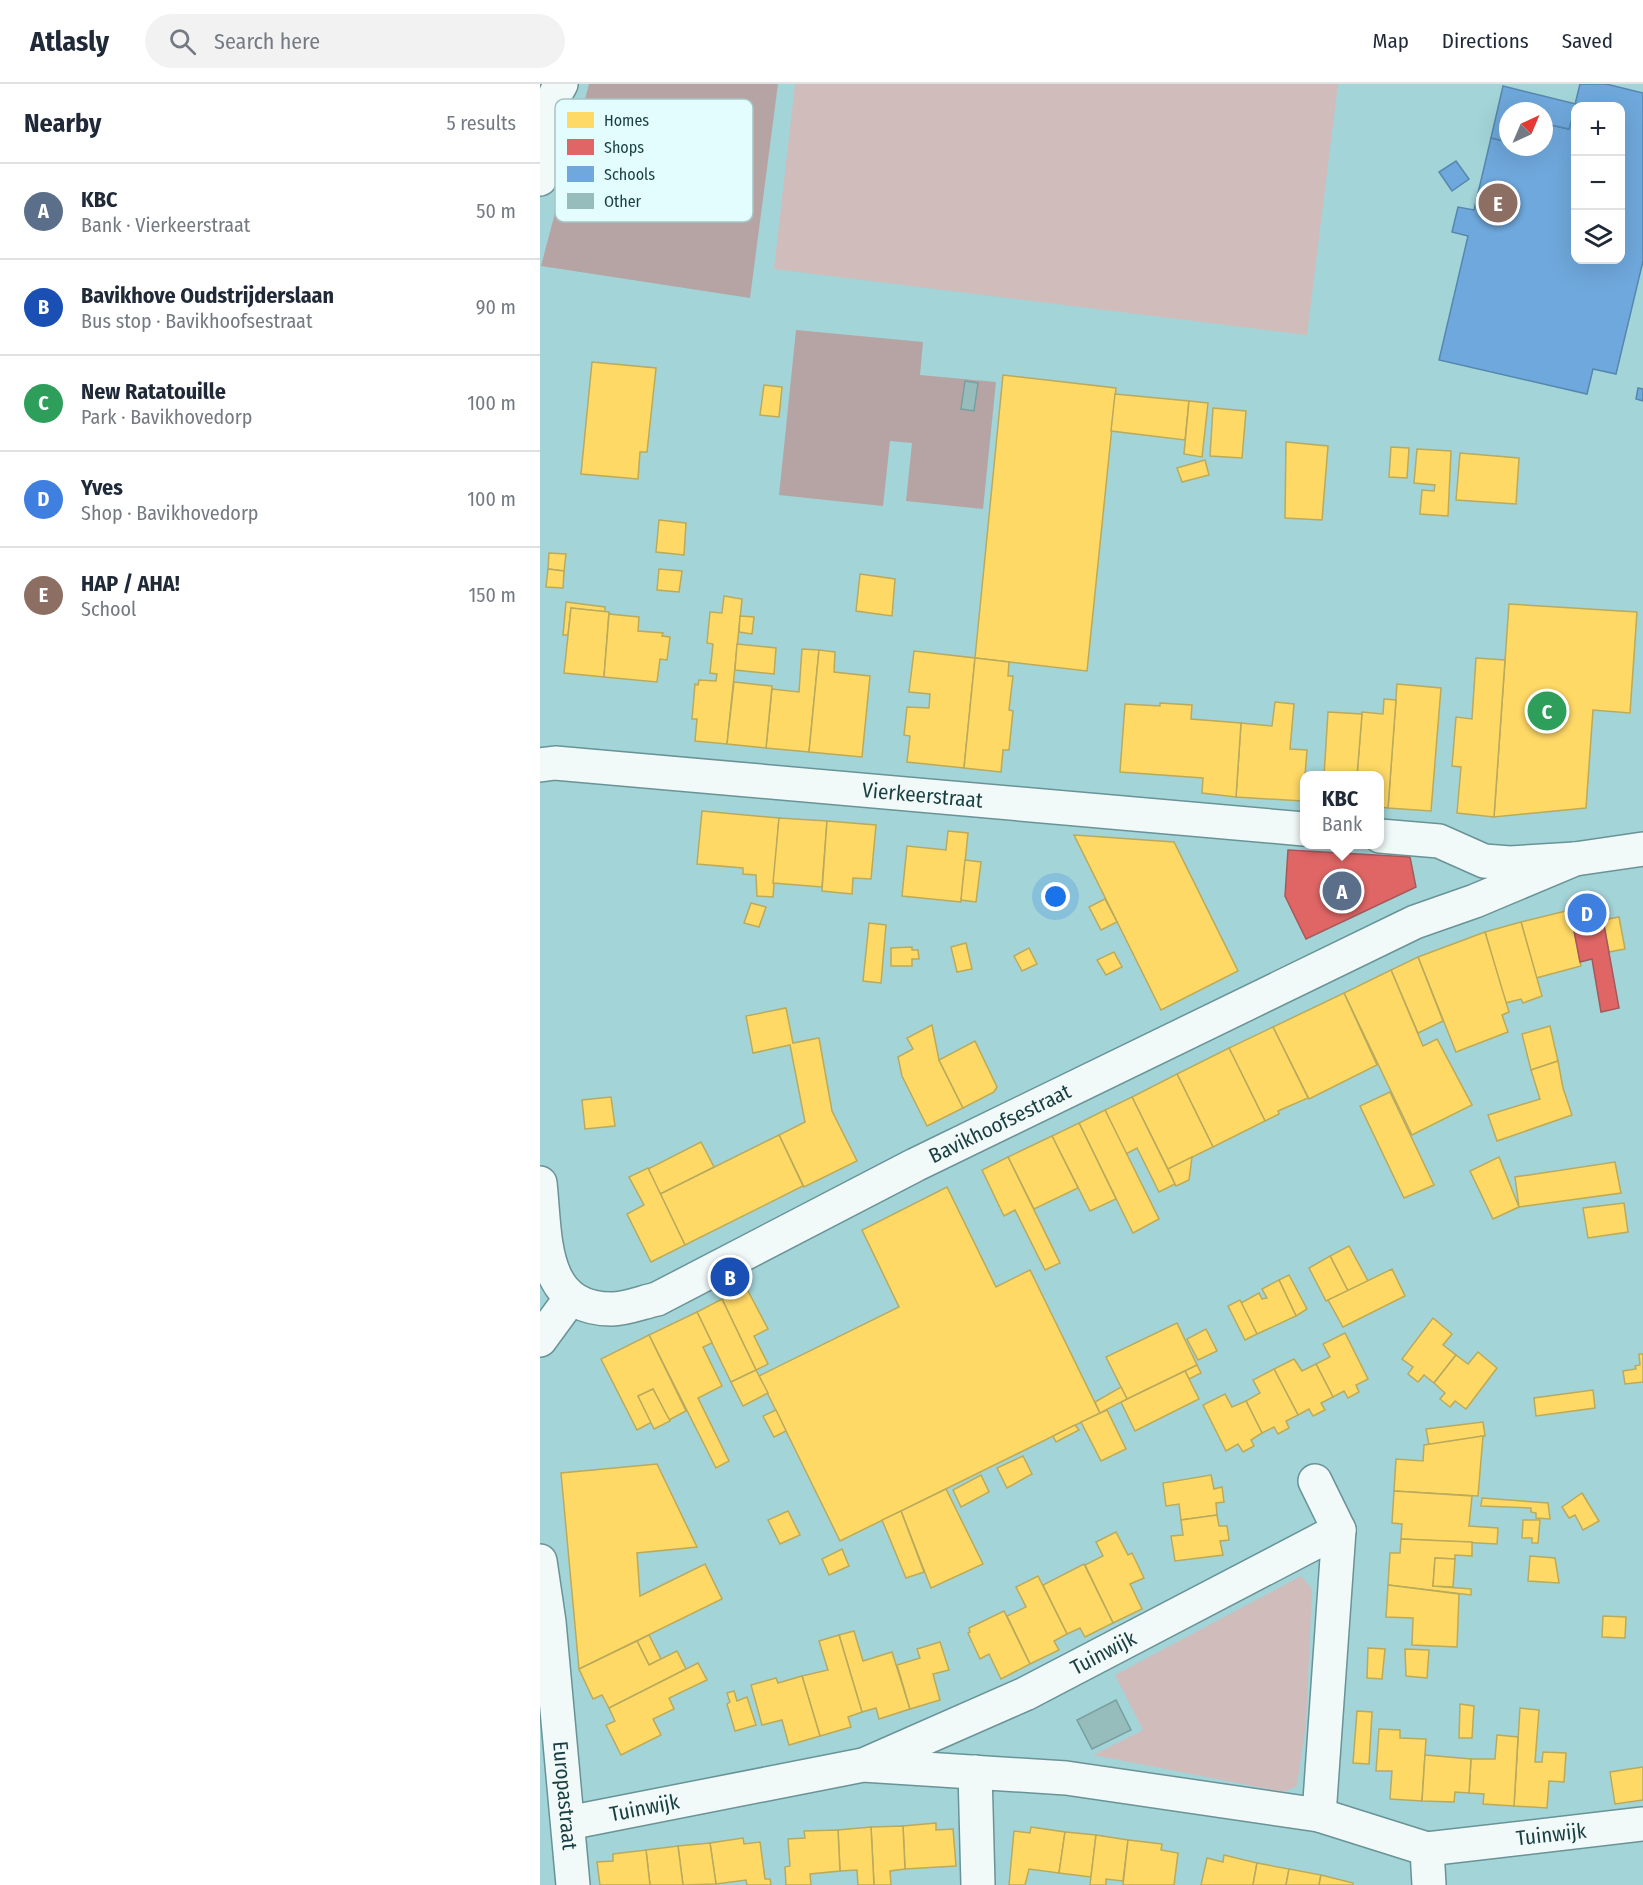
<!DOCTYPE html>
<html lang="en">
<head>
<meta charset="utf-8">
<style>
	:root { --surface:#fff; --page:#f2f2f3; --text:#1f2937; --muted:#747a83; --line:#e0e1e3; --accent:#2563eb }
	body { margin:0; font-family:"Fira Sans Condensed",sans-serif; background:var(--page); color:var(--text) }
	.controls { position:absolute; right:18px; top:18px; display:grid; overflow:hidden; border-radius:12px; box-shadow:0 6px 24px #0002 }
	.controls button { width:54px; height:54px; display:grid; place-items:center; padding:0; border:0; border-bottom:2px solid var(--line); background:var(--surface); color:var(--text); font:30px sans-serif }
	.compass { position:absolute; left:959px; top:18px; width:54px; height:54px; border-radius:50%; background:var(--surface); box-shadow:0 6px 24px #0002; rotate:44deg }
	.you { position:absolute; left:516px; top:813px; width:21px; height:21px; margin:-15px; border:4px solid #fff; border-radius:50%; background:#1a73e8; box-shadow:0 0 0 9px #1a73e833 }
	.badge { display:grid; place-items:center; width:39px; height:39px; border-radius:50%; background:var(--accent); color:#fff; font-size:20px; font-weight:700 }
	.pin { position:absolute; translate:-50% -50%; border:3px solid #fff; box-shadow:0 2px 6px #0006 }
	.popup { position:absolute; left:760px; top:687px; width:84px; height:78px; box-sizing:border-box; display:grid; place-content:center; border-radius:12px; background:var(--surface); filter:drop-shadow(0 2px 4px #0005); font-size:20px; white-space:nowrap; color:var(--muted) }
	.popup b { font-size:22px; color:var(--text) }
	.popup::after { content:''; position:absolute; left:50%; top:100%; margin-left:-12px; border:12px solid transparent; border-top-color:var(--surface) }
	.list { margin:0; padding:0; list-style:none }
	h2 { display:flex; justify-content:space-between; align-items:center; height:78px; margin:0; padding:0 24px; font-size:26px }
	h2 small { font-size:20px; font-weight:400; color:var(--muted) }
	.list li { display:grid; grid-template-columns:39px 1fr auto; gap:18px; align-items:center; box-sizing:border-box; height:96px; padding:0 24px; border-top:2px solid var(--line) }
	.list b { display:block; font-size:22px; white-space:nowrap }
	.list p { margin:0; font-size:20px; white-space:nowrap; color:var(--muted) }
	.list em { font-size:20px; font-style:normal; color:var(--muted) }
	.icon { flex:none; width:33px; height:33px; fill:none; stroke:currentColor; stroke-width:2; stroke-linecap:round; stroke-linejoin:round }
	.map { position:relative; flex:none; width:1103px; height:1801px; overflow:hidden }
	header { display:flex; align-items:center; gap:36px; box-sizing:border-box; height:84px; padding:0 30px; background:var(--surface); border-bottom:2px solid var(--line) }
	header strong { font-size:28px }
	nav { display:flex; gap:33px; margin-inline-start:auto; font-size:21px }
	.search { width:420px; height:54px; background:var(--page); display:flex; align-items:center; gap:15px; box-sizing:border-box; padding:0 21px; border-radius:33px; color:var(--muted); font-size:22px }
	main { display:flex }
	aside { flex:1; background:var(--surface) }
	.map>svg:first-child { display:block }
</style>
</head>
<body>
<header>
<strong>Atlasly</strong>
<div class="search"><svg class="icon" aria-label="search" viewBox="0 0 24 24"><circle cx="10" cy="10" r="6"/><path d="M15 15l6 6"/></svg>Search here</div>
<nav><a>Map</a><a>Directions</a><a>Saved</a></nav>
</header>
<main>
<aside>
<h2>Nearby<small>5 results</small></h2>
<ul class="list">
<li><span class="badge" style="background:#5c6f8a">A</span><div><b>KBC</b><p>Bank · Vierkeerstraat</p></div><em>50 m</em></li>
<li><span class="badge" style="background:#1a4fb4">B</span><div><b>Bavikhove Oudstrijderslaan</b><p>Bus stop · Bavikhoofsestraat</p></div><em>90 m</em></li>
<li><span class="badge" style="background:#2e9e5b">C</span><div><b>New Ratatouille</b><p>Park · Bavikhovedorp</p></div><em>100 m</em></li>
<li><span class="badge" style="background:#3f7fe0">D</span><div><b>Yves</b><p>Shop · Bavikhovedorp</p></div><em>100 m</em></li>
<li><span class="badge" style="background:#8d6e63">E</span><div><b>HAP / AHA!</b><p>School</p></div><em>150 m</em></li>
</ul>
</aside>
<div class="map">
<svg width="1103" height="1801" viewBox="0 0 1103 1801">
	<rect width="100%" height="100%" fill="#a3d4d8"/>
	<!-- green -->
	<g fill="#d1bcbc">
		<path d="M255,0H798L767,251L234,185Z"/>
		<path d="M761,1492L772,1505L766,1640L757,1702L744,1708L553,1671L603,1646L575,1591Z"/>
	</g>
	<!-- forest -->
	<g fill="#b6a4a4">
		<path d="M49,0H238L210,214L1,182Z"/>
		<path d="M256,246L383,258L380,291L456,298L443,425L366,417L372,359L350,357L343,422L239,411Z"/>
	</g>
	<!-- homes -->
	<g fill="#ffd966" stroke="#baaa5b" stroke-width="1.5">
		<path d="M52,278L116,284L107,368H100L98,395L41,390Z"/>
		<path d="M463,291L576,304L547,587L435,574Z"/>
		<path d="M224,301L242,303L239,333L220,331Z"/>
		<path d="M575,310L649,317L645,356L571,347Z"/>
		<path d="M649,317L668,319L662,373L644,370Z"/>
		<path d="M673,324L706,327L702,374L670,372Z"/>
		<path d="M746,358L788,362L782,436L745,434Z"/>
		<path d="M851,363L869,364L867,394L849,393Z"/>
		<path d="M877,365L911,367L908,432L880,430L882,406L894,407L895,401L874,399Z"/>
		<path d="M920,369L979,374L976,420L916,416Z"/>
		<path d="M665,376L669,391L642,398L637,384Z"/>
		<path d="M119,436L146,439L144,471L116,468Z"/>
		<path d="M9,469L26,470L24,487L8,485Z"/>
		<path d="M8,485L24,487L23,504L6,503Z"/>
		<path d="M119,485L142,487L139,508L117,506Z"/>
		<path d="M320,490L355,495L352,532L316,527Z"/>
		<path d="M184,512L202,515L187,660L155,657L157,635H152L155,600L158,601L159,596L176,597L177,590L170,589L173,560L167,559L170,528L182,529Z"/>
		<path d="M26,518L65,523V528L31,524L28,551H23Z"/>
		<path d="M969,520L1097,528L1090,629L1053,626L1046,724L954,733Z"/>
		<path d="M31,524L69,528L64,593L24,589Z"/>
		<path d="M69,530L99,533L98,547L123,549L122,552L130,553L127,576L120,575L117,598L64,593Z"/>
		<path d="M200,532L214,533L212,550L199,548Z"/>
		<path d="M197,560L236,564L234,590L195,586Z"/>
		<path d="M262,565L279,566L269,668L226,664L232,605L259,608Z"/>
		<path d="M279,566L295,568L294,588L330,592L322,673L269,668Z"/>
		<path d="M374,567L435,574L424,684L367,678L370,652L364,651L367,623L389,624L390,610L369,608Z"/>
		<path d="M435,574L469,578L468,592H473L469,626L473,627L469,666H463L461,688L424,684Z"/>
		<path d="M936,574L965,576L954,733L917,729L921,683L912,682L916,633L932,635Z"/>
		<path d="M194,598L232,602L226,664L187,660Z"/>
		<path d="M857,600L901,604L891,727L848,724Z"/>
		<path d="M844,615L856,616L848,724L840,723V692H817L822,628L843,630Z"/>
		<path d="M735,618L754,620L750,665L767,666L763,717L696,713L701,639L732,642Z"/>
		<path d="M620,619L652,621L651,635L701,639L696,713L662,709L663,694L580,688L585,620L620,622Z"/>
		<path d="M788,628L822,630L817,692H784Z"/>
		<path d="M162,727L239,734L233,813L217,812L216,791L203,790V784L157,780Z"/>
		<path d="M239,734L287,737L282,803L233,799Z"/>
		<path d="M287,737L336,741L331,795L313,794L312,810L282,807Z"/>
		<path d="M408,747L428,749L421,818L362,812L367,762L406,766Z"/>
		<path d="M534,751L634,758L698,887L621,926Z"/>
		<path d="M425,776L441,778L436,818L421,816Z"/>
		<path d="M565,815L577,838L561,846L549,823Z"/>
		<path d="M211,819L226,823L219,843L204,839Z"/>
		<path d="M1030,826L1041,882L996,894L981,838Z"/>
		<path d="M1079,833L1085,865L1069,868L1063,836Z"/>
		<path d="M981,838L1002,912L983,919L981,915L965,919L945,848Z"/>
		<path d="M329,839L346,841L341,899L323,897Z"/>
		<path d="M945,848L969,928L962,931L968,948L916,968L878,873Z"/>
		<path d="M426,859L432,885L417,888L411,863Z"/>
		<path d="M372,863V866H378L379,875H372V882H351V864Z"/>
		<path d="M489,864L497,880L482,887L474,872Z"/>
		<path d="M574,868L582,883L566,891L557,876Z"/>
		<path d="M878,873L903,937L878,949L851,886Z"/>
		<path d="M851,886L883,962L897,955L932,1021L872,1051L804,909Z"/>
		<path d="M804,909L837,981L769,1015L733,943Z"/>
		<path d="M246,924L253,959L279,954L292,1027L317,1077L264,1103L239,1051L265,1038L250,961L213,969L206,932Z"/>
		<path d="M392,941L399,976L423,1024L387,1042L362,992L358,973L373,965L367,954Z"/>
		<path d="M1010,942L1018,977L991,986L982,950Z"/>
		<path d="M733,943L768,1014L738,1027L739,1030L725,1037L689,964Z"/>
		<path d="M435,957L457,1003L454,1008L423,1024L399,976Z"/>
		<path d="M689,964L725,1037L673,1063L637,990Z"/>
		<path d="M1018,977L1023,1004L1032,1031L957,1057L948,1031L1000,1015L991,986Z"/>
		<path d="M637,990L673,1063L628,1085L592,1013Z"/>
		<path d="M850,1008L894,1101L864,1114L820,1022Z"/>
		<path d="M71,1013L75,1042L45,1045L42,1016Z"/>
		<path d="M592,1013L635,1100L619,1108L597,1064L586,1070L565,1026Z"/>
		<path d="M565,1026L619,1135L593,1149L539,1039Z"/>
		<path d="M539,1039L576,1115L550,1127L512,1052Z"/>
		<path d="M239,1051L263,1102L145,1161L120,1110Z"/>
		<path d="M512,1052L538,1104L494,1125L468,1073Z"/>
		<path d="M161,1058L174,1083L120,1110L108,1085Z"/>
		<path d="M468,1073L520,1179L505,1186L475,1126L464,1132L442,1086Z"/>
		<path d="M652,1073L649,1096L636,1102L628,1085Z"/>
		<path d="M959,1073L979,1123L953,1135L930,1087Z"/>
		<path d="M1075,1078L1081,1109L979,1123L975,1093Z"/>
		<path d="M108,1084L145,1161L111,1178L87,1130L104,1121L89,1093Z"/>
		<path d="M407,1103L456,1203L490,1186L560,1329L300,1457L219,1292L359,1223L322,1146Z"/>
		<path d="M1084,1119L1088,1148L1048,1154L1043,1124Z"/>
		<path d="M809,1162L828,1197L808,1207L790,1172Z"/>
		<path d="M790,1172L808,1207L786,1217L769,1184Z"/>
		<path d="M852,1185L865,1212L803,1243L788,1216Z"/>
		<path d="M749,1191L767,1225L756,1232L739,1196Z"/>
		<path d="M739,1196L756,1232L717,1250L701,1219L719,1209L722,1215L727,1214L722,1205Z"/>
		<path d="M206,1203L228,1245L214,1252L228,1280L216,1286L182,1215Z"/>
		<path d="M182,1215L216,1286L191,1298L157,1228Z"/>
		<path d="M700,1216L717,1250L705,1256L688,1222Z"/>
		<path d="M157,1228L172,1259L163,1263L182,1302L158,1314L189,1377L176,1384L109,1251Z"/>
		<path d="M893,1234L912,1250L903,1261L916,1271L894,1299L884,1291L878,1298L868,1290L873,1283L862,1275Z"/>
		<path d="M637,1239L657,1281L587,1315L566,1273Z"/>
		<path d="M666,1245L677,1267L658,1276L647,1255Z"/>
		<path d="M805,1249L828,1295L816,1301L819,1308L808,1314L804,1307L793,1313L776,1280L790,1273L783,1260Z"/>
		<path d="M109,1251L146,1327L129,1336L113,1305L98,1312L112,1338L97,1346L61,1275Z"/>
		<path d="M938,1268L957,1284L926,1325L915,1317L910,1323L900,1315L905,1309L894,1299L916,1271L928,1280Z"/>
		<path d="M1099,1270H1103V1298L1085,1300L1083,1287L1096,1285L1095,1282L1100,1281Z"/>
		<path d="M754,1275L762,1287L776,1280L793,1313L781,1319L785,1326L773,1332L769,1325L758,1331L734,1285Z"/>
		<path d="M657,1281L661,1289L649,1295L645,1287Z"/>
		<path d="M734,1285L758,1331L746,1337L749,1344L738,1350L734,1343L722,1349L706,1317L720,1309L713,1296Z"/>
		<path d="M216,1286L228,1309L203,1322L191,1298Z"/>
		<path d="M645,1287L659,1315L595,1347L581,1318Z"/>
		<path d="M581,1303L587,1315L560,1329L555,1318Z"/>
		<path d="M113,1305L130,1337L114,1345L98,1312Z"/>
		<path d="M1053,1306L1055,1324L996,1332L994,1314Z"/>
		<path d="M685,1310L692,1323L706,1317L722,1349L711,1356L714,1362L703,1368L698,1360L686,1367L663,1321Z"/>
		<path d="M236,1326L246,1347L234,1353L223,1332Z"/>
		<path d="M567,1326L586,1365L561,1377L541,1338Z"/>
		<path d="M943,1338L945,1352L889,1361L886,1345Z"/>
		<path d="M535,1341L539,1346L516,1358L513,1352Z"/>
		<path d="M943,1352L938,1412L854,1407L856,1375L883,1377L884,1361Z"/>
		<path d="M483,1372L492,1390L467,1404L457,1384Z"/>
		<path d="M117,1380L157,1463L97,1469L100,1512L165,1480L182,1515L39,1585L21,1389Z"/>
		<path d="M441,1391L449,1408L421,1423L413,1406Z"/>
		<path d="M671,1391L674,1405L682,1403L684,1418L676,1419L677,1431L641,1436L639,1420L626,1422L623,1399Z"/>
		<path d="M406,1405L443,1480L391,1504L361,1427Z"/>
		<path d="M854,1407L932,1412L929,1442L958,1444L957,1460L861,1455L862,1440L852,1439Z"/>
		<path d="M1042,1409L1059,1437L1043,1446L1035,1431L1029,1434L1022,1423Z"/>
		<path d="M942,1414L1008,1419L1010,1435L996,1434V1429L991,1428V1424L941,1422Z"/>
		<path d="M248,1427L260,1451L240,1460L228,1436Z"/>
		<path d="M361,1427L384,1488L366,1494L342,1436Z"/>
		<path d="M677,1431L679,1442H687L689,1456L680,1457L683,1471L635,1477L631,1452L643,1451L641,1436Z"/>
		<path d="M983,1436H1000L998,1459H992V1454H982Z"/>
		<path d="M576,1448L588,1471L592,1469L604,1494L590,1500L602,1525L573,1539L545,1481L563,1472L556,1458Z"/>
		<path d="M861,1455L932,1458V1472L915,1471V1475L895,1474L893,1502L931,1505V1511L848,1501L850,1469H860Z"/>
		<path d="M302,1465L309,1482L289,1491L282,1475Z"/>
		<path d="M990,1472L1015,1474L1019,1499L988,1497Z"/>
		<path d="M895,1474L915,1475L913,1503L893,1502Z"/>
		<path d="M544,1480L573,1539L545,1553L540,1544L527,1550L503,1501Z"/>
		<path d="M498,1492L527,1550L514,1557L519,1566L490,1580L467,1532L486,1523L476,1503Z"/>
		<path d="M848,1501L919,1510L917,1563L872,1561L873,1534L846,1533Z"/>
		<path d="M464,1527L490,1580L461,1595L449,1570L440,1575L428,1549L430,1548L429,1544Z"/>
		<path d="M1063,1532L1086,1533L1085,1554L1062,1553Z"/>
		<path d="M314,1547L323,1577L352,1568L370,1625L339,1635L336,1624L322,1628L299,1551Z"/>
		<path d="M109,1551L121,1575L109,1581L97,1557Z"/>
		<path d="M299,1551L322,1628L308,1633L311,1643L280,1652L262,1592L288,1586L279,1557Z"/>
		<path d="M97,1557L109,1581L137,1567L146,1585L69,1624L62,1611L53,1615L39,1585Z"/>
		<path d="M400,1558L409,1586L393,1590L400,1616L370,1625L357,1581L380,1574L377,1565Z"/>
		<path d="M828,1564L845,1565L842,1595L827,1594Z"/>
		<path d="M865,1565L889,1566L887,1594L866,1592Z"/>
		<path d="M158,1579L167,1596L129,1614L134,1625L113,1635L121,1651L81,1671L66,1641L75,1637L69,1624Z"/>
		<path d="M262,1592L280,1652L249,1661L242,1636L222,1641L211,1601L236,1594L238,1599Z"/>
		<path d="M194,1607L197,1617L207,1613L216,1641L195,1647L187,1620L190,1618L187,1609Z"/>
		<path d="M920,1620L934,1622L932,1654H919Z"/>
		<path d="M980,1624L999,1626L995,1678H1002L1003,1668L1026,1669L1024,1698L1009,1697L1007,1724L974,1722Z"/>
		<path d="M817,1627L832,1628L829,1680L813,1679Z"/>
		<path d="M839,1645L860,1646V1654L886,1655L882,1717L850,1715L852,1687H836Z"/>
		<path d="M957,1651L978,1653L974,1722L943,1720L944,1710L929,1709L931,1675H955Z"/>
		<path d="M885,1671L931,1675L929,1709L915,1708L914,1718L882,1717Z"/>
		<path d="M1103,1683V1716L1075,1720L1070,1688Z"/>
		<path d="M396,1739V1746L413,1745L416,1782L365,1785L363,1742Z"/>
		<path d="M363,1742L365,1785L350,1787L351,1801H334L331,1743Z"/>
		<path d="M331,1743L334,1801H318L317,1786L300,1787L298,1746Z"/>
		<path d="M491,1743L525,1748L519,1789L489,1785L485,1801H469L474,1747L490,1749Z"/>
		<path d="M298,1746L300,1787L270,1790L271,1801H246L245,1783L250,1782L248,1755L265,1754L264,1747Z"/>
		<path d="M525,1748L556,1751L551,1793L519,1789Z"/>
		<path d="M556,1751L588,1756L583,1797L566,1795V1801H550Z"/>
		<path d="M203,1754L204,1760L220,1758L225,1795H230L231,1801H207L206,1796L176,1800L170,1759Z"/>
		<path d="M588,1756L622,1760L621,1766L638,1769L634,1801H583Z"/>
		<path d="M170,1759L176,1800L143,1801L138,1762Z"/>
		<path d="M138,1762L143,1801H110L106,1766Z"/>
		<path d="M106,1766L110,1801H60L57,1778L73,1777V1770Z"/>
		<path d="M684,1771L717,1779L713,1801H661L667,1774L683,1778Z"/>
		<path d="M717,1779L749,1785L746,1801H713Z"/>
		<path d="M749,1785L781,1791L779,1801H746Z"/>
		<path d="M781,1791L813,1799V1801H779Z"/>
	</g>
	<!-- shops -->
	<g fill="#e06666" stroke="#a45a5b" stroke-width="1.5">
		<path d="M748,766L870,773L876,803L766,855L745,812Z"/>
		<path d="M1060,819L1079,924L1061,928L1052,875L1040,878L1030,826Z"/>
	</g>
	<!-- schools -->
	<g fill="#6fa8dc" stroke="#5588ae" stroke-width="1.5" fill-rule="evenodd">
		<path d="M1040,0H1066L1103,9V177L1076,290L1053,285L1047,310L899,276L928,152L912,148L918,123L934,126L951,54L968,58V63L999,65L1004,63L1006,40L1029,45ZM1036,22H1080V176H1036Z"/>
		<path d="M963,2L1036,20L1029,45L1006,40L1004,47V27H968V58L951,54Z"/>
		<path d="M916,77L929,95L912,107L899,88Z"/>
		<path d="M1098,304L1103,305V317L1096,315Z"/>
	</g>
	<!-- building -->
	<g fill="#96bdbc" stroke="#789f9f" stroke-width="1.5">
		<path d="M425,297L438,299L434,327L421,325Z"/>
		<path d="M576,1616L591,1646L552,1665L537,1636Z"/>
	</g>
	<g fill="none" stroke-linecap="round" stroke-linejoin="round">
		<!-- minor casing -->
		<g stroke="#699396" stroke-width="36">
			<g id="minor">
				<path d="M0,95L16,9L21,0"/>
				<path id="s1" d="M0,681L15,679L764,745"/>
				<path d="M840,752L899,757L944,777L970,779L1035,775L1103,765"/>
				<path id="s2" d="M0,1099C6,1154 0,1225 72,1225C86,1225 103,1218 117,1215L375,1081L875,838L935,817L1035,775"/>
				<path d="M0,1256L30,1215"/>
				<path d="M775,1397L799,1446L779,1731"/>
				<path id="s3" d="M0,1477L9,1538L33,1801"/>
				<path id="s4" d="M328,1679L485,1610L799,1446"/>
				<path d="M435,1688L438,1801"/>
				<path id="s5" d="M28,1739L323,1681L526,1694L779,1731L887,1765L1103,1740"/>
				<path d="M887,1765L889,1801"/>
			</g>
		</g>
		<!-- minor -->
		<use href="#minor" stroke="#f1f9f9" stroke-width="33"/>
	</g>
	<g text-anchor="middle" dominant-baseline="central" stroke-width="6" stroke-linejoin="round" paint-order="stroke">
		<!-- street labels -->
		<g font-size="21" fill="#183e41" stroke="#e3fcfe">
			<text stroke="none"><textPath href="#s1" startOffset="384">Vierkeerstraat</textPath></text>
			<text stroke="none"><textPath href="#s2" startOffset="596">Bavikhoofsestraat</textPath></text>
			<text stroke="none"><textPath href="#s4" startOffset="260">Tuinwijk</textPath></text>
			<text stroke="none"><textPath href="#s3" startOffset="236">Europastraat</textPath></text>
			<text stroke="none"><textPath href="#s5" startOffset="78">Tuinwijk</textPath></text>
			<text stroke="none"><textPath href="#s5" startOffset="998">Tuinwijk</textPath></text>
		</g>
	</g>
	<!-- legend -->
	<rect x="15" y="15" width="198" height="123" rx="9" fill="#e3fcfe" stroke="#a6c3c5" stroke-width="1.5"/>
	<rect x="27" y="28" width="27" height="16" fill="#ffd966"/>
	<rect x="27" y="55" width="27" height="16" fill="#e06666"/>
	<rect x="27" y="82" width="27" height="16" fill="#6fa8dc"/>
	<rect x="27" y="109" width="27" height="16" fill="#96bdbc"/>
	<g font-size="16" fill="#183e41">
		<text x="64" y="42">Homes</text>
		<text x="64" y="69">Shops</text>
		<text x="64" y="96">Schools</text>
		<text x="64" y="123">Other</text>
	</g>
</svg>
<div class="controls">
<button>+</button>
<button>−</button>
<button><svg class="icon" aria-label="layers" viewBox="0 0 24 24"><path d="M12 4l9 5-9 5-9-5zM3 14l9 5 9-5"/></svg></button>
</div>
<svg class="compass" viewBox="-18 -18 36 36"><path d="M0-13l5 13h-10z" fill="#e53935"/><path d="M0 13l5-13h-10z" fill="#747a83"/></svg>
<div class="you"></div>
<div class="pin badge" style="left:802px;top:807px;background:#5c6f8a">A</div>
<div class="popup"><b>KBC</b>Bank</div>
<div class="pin badge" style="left:190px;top:1193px;background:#1a4fb4">B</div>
<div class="pin badge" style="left:1007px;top:627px;background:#2e9e5b">C</div>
<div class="pin badge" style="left:1047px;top:829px;background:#3f7fe0">D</div>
<div class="pin badge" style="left:958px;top:119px;background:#8d6e63">E</div>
</div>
</main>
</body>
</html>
